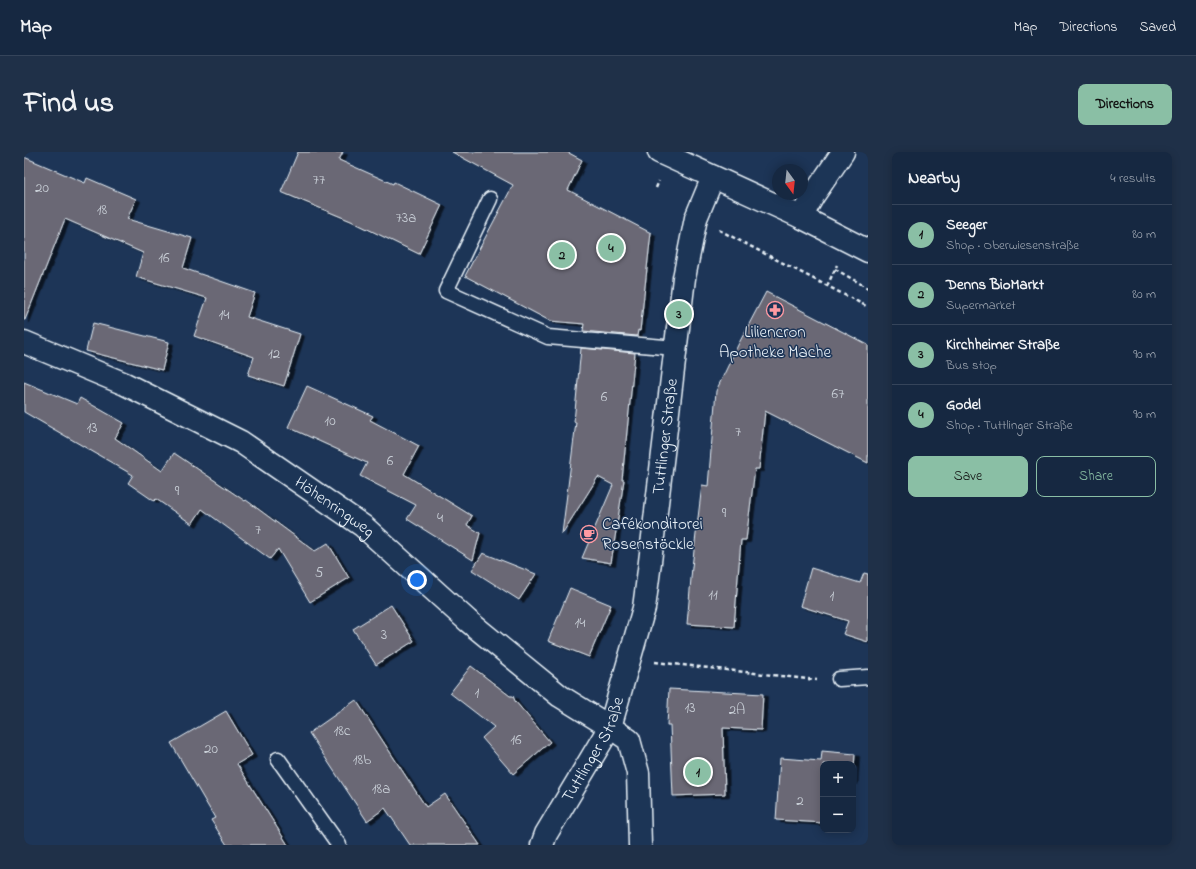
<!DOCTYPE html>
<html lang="en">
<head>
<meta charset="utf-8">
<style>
	:root { --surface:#162841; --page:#1f3048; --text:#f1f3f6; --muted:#9ea6b1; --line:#35445a; --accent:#8abfa5 }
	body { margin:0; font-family:"Indie Flower",sans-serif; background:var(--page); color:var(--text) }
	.controls { position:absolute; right:12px; bottom:12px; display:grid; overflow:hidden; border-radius:8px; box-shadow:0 2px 10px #0003 }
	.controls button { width:36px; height:36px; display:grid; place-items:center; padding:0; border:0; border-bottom:1px solid var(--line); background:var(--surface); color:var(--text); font:20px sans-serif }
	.compass { position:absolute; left:748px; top:12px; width:36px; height:36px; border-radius:50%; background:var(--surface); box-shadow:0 2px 10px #0003; rotate:165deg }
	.you { position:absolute; left:393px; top:428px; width:14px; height:14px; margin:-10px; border:3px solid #fff; border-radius:50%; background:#1a73e8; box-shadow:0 0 0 6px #1a73e833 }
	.badge { display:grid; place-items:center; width:26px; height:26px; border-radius:50%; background:var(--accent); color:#111; font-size:13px; font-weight:700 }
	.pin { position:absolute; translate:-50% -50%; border:2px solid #fff; box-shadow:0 1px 4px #0006 }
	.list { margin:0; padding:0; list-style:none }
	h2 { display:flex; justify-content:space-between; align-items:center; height:52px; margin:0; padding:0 16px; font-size:17px }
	h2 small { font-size:13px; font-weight:400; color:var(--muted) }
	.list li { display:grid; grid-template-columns:26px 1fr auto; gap:12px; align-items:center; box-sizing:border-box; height:60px; padding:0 16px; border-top:1px solid var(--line) }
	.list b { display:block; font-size:15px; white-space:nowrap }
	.list p { margin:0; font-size:13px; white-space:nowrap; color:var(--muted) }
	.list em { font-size:13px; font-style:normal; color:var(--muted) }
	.actions { display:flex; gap:8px; padding:12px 16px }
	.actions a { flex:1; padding:9px 0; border:1px solid var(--accent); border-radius:8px; text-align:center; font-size:14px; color:var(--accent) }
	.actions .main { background:var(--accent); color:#111 }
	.map { position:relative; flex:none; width:844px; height:693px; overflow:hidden; border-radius:8px }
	header { display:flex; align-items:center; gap:24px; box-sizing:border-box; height:56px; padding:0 20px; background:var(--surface); border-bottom:1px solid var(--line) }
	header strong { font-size:19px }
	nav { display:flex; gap:22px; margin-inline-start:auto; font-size:14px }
	.intro { display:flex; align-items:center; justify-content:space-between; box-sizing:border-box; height:96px; padding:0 24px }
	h1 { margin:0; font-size:28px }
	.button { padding:10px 18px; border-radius:8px; background:var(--accent); color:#111; font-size:14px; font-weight:700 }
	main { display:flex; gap:24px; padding:0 24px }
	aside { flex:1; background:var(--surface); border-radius:8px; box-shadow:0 2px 10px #0003 }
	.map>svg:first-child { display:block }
</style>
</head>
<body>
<header>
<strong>Map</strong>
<nav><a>Map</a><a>Directions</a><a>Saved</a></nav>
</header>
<div class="intro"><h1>Find us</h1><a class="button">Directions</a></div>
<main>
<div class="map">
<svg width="844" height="693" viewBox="0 0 844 693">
	<defs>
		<filter id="shadow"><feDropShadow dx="4.5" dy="2.5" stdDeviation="0" flood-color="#0009"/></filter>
	</defs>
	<rect width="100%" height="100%" fill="#1d3557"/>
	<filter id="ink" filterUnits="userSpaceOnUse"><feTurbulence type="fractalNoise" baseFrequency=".025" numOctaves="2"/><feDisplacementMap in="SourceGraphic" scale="8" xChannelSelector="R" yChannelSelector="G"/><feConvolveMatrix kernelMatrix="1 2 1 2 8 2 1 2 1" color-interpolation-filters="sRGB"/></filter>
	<g filter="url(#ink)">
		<!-- building -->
		<g fill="#6b6875" stroke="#e8f1f8" filter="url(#shadow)">
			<path d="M274,0H319L315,8L369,32L370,30L418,53L395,102L327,69L257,40Z"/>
			<path d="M428,0H543L558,8L544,38L627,81L616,179L614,178L613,184L559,179L560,172L526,169L441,124L489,33Z"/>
			<path d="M0,5L61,31L63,26L112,47L103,67L168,86L159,116L231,141L223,165L276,182L260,234L224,223L230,205L170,184L183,146L112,125L119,101L41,67L1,168H0Z"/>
			<path d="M742,140L844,193V311L741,259L735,317H731L722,388H717L710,475L663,472L668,415L678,333L684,334L692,239L714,193Z"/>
			<path d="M69,171L145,190L138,218L62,199Z"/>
			<path d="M557,196L611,201L598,328H600L587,411L558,406L589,333L574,325L538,382L552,270H550Z"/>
			<path d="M0,230L53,252L56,246L100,271L91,286L138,319L150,301L221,349L222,348L291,399L304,391L325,426L286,450L254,397L246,407L178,357L168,372L132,347L130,349L104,331L109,323L0,260Z"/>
			<path d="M283,234L349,264L346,268L395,294L380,322L448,364L443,373L456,381L449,408L383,367L392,353L336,324L343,311L264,275Z"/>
			<path d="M459,401L512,422L495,448L448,418Z"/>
			<path d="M787,416L836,431L840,421L844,422V490L819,482L824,469L776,454Z"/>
			<path d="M546,436L587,453L565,505L524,489Z"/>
			<path d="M367,453L390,489L352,513L329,477Z"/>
			<path d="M447,514L486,544H489L491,549L526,590L489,622L458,586L470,575L426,541Z"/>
			<path d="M645,537L739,542L737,578L699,576L701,642L649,644L646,573H643Z"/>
			<path d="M332,548L402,655L421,642L456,693H386L361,656L343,669L285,581Z"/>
			<path d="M202,559L228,603L213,612L264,693H203L187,668L191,666L147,591Z"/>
			<path d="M798,599L831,602L829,630V612H799V671L752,668L756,606L797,609Z"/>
		</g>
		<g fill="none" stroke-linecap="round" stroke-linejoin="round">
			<!-- lane casing -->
			<g stroke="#e8f1f8" stroke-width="17">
				<g id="lane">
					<path d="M466,47L422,139L524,185L652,196"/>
					<path d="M815,527L844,525"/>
					<path d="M254,607L315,693"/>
				</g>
			</g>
			<!-- street casing -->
			<g stroke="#e8f1f8" stroke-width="25">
				<g id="street">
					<path d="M777,65L789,44L819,0"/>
					<path id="s1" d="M0,190L101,232L217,290L339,374L444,469L536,544L586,575L605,588L614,621L616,693"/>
					<path id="s2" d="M518,693L522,682L586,575L620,456L625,418L660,126L672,66L689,25"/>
				</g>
			</g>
			<!-- secondary casing -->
			<g stroke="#e8f1f8" stroke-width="25">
				<path id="secondary" d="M635,0L777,65L844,99"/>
			</g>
			<!-- path -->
			<g stroke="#e8f1f8" stroke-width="2.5" stroke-dasharray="4 3" stroke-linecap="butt">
				<path d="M632,36L635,29"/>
				<path d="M695,78L844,155"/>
				<path d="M811,117L844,136"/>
				<path d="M803,134L813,113"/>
				<path d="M631,510L793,528"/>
			</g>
			<!-- lane -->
			<use href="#lane" stroke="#1d3557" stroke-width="14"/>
			<!-- street -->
			<use href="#street" stroke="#1d3557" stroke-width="22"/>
			<!-- secondary -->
			<use href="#secondary" stroke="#1d3557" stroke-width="22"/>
		</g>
	</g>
	<!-- icons -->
	<defs>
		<g id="pharmacy-ring" transform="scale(0.9)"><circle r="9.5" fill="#1d3557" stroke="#ff9aa2" stroke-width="1.5"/><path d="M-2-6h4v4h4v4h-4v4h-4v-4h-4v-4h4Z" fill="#ff9aa2"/></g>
		<g id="cafe-ring" transform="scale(0.9)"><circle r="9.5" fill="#1d3557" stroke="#ff9aa2" stroke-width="1.5"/><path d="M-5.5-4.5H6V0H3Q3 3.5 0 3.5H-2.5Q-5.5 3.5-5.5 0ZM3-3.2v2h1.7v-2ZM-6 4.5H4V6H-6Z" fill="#ff9aa2"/></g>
	</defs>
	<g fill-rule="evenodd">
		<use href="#pharmacy-ring" x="751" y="158"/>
		<use href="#cafe-ring" x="565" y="382"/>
	</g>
	<g text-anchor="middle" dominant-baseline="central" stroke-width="3" stroke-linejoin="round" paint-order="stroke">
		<!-- number labels -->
		<g font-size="15" fill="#c9cfd7">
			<text x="295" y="28">77</text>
			<text x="18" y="36">20</text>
			<text x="78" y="58">18</text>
			<text x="382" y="66">73a</text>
			<text x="140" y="106">16</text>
			<text x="200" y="163">14</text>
			<text x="250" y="202">12</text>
			<text x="814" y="242">67</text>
			<text x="580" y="245">6</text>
			<text x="306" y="269">10</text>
			<text x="68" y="276">13</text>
			<text x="714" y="280">7</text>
			<text x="366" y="309">6</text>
			<text x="153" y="339">9</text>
			<text x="700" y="361">9</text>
			<text x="416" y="366">4</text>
			<text x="234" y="378">7</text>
			<text x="295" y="421">5</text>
			<text x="689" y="443">11</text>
			<text x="808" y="444">1</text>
			<text x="556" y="471">14</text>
			<text x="360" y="483">3</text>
			<text x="453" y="541">1</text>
			<text x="666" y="556">13</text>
			<text x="713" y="558">2A</text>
			<text x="318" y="579">18c</text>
			<text x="492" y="588">16</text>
			<text x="187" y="597">20</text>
			<text x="338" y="608">18b</text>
			<text x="357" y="637">18a</text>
			<text x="776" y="649">2</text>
		</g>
		<!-- poi labels -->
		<g font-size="17" fill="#e8f1f8" stroke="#1d3557">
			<text x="751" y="180">Liliencron<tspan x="751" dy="20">Apotheke Mache</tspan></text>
			<text x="578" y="372" text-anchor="start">Cafékonditorei<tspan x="578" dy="20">Rosenstöckle</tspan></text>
		</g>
		<!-- street labels -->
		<g font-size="17" fill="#e8f1f8" stroke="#1d3557">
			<text stroke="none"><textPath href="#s2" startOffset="433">Tuttlinger Straße</textPath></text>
			<text stroke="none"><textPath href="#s1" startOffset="353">Höhenringweg</textPath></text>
			<text stroke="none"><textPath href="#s2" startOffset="109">Tuttlinger Straße</textPath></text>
		</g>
	</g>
</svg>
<div class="controls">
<button>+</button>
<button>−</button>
</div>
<svg class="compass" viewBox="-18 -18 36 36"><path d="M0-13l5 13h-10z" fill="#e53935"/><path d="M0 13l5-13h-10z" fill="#9ea6b1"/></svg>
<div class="you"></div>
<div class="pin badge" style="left:674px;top:620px">1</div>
<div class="pin badge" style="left:538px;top:103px">2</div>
<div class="pin badge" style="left:655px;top:162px">3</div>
<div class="pin badge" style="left:587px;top:96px">4</div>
</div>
<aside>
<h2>Nearby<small>4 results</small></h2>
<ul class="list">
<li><span class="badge">1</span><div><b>Seeger</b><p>Shop · Oberwiesenstraße</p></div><em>80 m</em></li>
<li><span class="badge">2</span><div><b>Denns BioMarkt</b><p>Supermarket</p></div><em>80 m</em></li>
<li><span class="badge">3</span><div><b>Kirchheimer Straße</b><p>Bus stop</p></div><em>90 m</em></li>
<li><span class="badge">4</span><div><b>Godel</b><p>Shop · Tuttlinger Straße</p></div><em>90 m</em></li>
</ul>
<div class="actions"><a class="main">Save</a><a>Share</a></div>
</aside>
</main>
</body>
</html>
